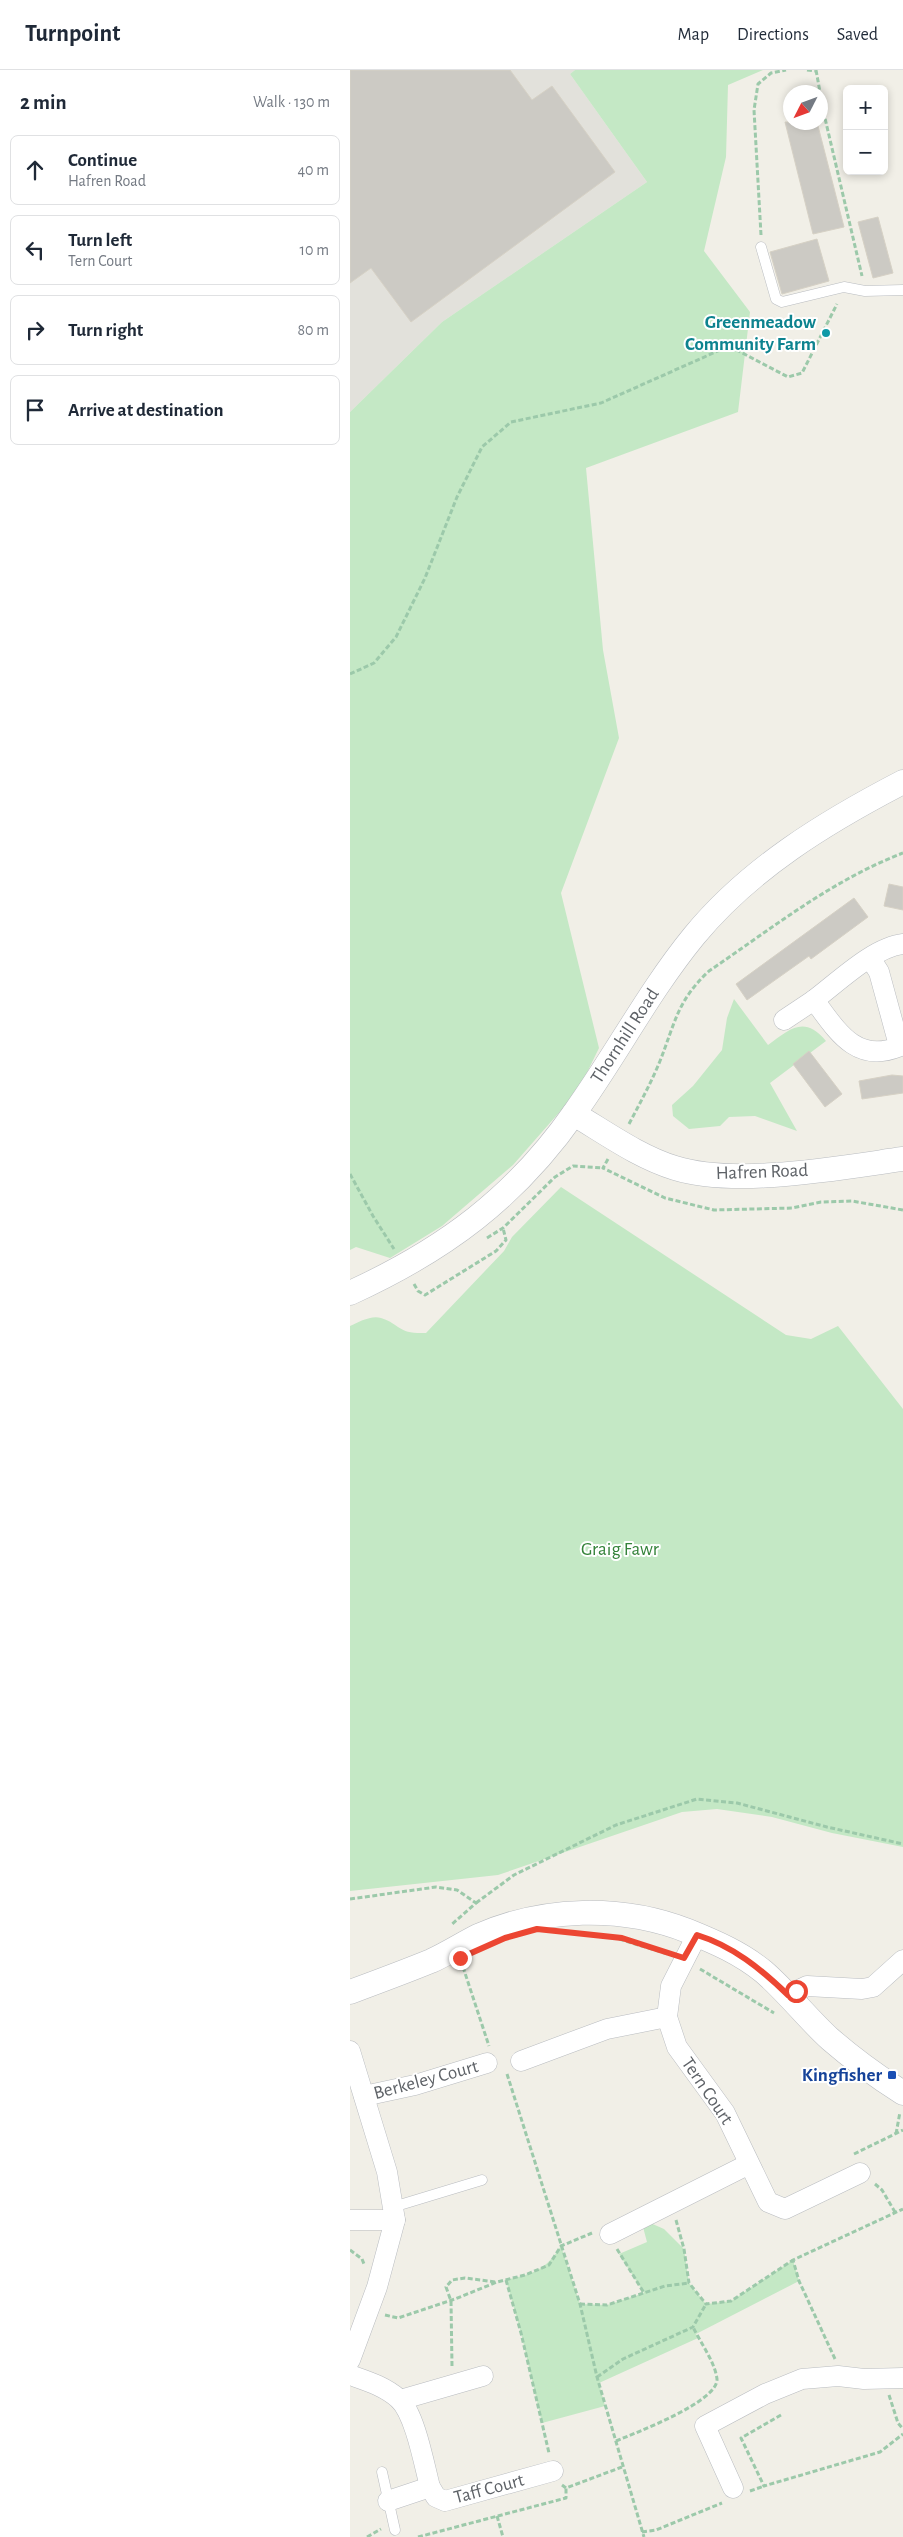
<!DOCTYPE html>
<html lang="en">
<head>
<meta charset="utf-8">
<style>
	:root { --surface:#fff; --page:#f6f6f7; --text:#1f2937; --muted:#747a83; --line:#e0e1e3 }
	body { margin:0; font-family:"Alegreya Sans",sans-serif; background:var(--page); color:var(--text) }
	.controls { position:absolute; right:15px; top:15px; display:grid; overflow:hidden; border-radius:8px; box-shadow:0 2px 8px #0003 }
	.controls button { width:45px; height:45px; display:grid; place-items:center; padding:0; border:0; border-bottom:1px solid var(--line); background:var(--surface); color:var(--text); font:25px sans-serif }
	.compass { position:absolute; left:433px; top:15px; width:45px; height:45px; border-radius:50%; background:var(--surface); box-shadow:0 2px 8px #0003; rotate:228deg }
	.stop { position:absolute; width:15px; height:15px; margin:-11px; border:4px solid #ec4632; border-radius:50%; background:#fff }
	.stop.end { background:#ec4632; border-color:#fff; box-shadow:0 1px 5px #0008 }
	.list { margin:0; padding:0; list-style:none }
	h2 { display:flex; justify-content:space-between; align-items:center; height:65px; margin:0; padding:0 20px; font-size:21px }
	h2 small { font-size:16px; font-weight:400; color:var(--muted) }
	.list li { display:grid; grid-template-columns:32px 1fr auto; gap:15px; align-items:center; box-sizing:border-box; height:70px; margin:0 10px 10px; padding:0 10px; border:1px solid var(--line); border-radius:8px }
	.list b { display:block; font-size:19px; white-space:nowrap }
	.list p { margin:0; font-size:16px; white-space:nowrap; color:var(--muted) }
	.list em { font-size:16px; font-style:normal; color:var(--muted) }
	.icon { flex:none; width:28px; height:28px; fill:none; stroke:currentColor; stroke-width:2; stroke-linecap:round; stroke-linejoin:round }
	.map { position:relative; flex:none; width:553px; height:2467px; overflow:hidden }
	header { display:flex; align-items:center; gap:30px; box-sizing:border-box; height:70px; padding:0 25px; background:var(--surface); border-bottom:1px solid var(--line) }
	header strong { font-size:24px }
	nav { display:flex; gap:28px; margin-inline-start:auto; font-size:18px }
	main { display:flex }
	aside { flex:1; background:var(--surface) }
	.map>svg:first-child { display:block }
</style>
</head>
<body>
<header>
<strong>Turnpoint</strong>
<nav><a>Map</a><a>Directions</a><a>Saved</a></nav>
</header>
<main>
<aside>
<h2>2 min<small>Walk · 130 m</small></h2>
<ul class="list">
<li><svg class="icon" aria-label="ahead" viewBox="0 0 24 24"><path d="M12 20V5M6 11l6-6 6 6"/></svg><div><b>Continue</b><p>Hafren Road</p></div><em>40 m</em></li>
<li><svg class="icon" aria-label="left" viewBox="0 0 24 24"><path d="M17 20v-9H6M10 6l-5 5 5 5"/></svg><div><b>Turn left</b><p>Tern Court</p></div><em>10 m</em></li>
<li><svg class="icon" aria-label="right" viewBox="0 0 24 24"><path d="M7 20v-9h11M14 6l5 5-5 5"/></svg><div><b>Turn right</b></div><em>80 m</em></li>
<li><svg class="icon" aria-label="arrive" viewBox="0 0 24 24"><path d="M6 21V4h12l-3 4 3 4H6"/></svg><div><b>Arrive at destination</b></div></li>
</ul>
</aside>
<div class="map">
<svg width="553" height="2467" viewBox="0 0 553 2467">
	<rect width="100%" height="100%" fill="#f1efe7"/>
	<!-- industrial -->
	<path fill="#e2e1db" d="M0,0H225L220,4L297,112L92,252L0,342Z"/>
	<!-- green -->
	<g fill="#c4e8c5">
		<path d="M225,0H413L378,15L376,87L354,181L400,242L388,342L236,398L253,580L269,668L211,823L249,978L228,1021L163,1095L92,1156L40,1188L6,1177L0,1180V342L92,252L297,112L220,4Z"/>
		<path d="M384,929L418,975C440,959 454,945 476,971L420,1013L447,1061L405,1046L379,1047L370,1056L339,1059L323,1046L322,1035L343,1016L372,980L377,948Z"/>
		<path d="M211,1117L436,1265L461,1269L488,1256L553,1339V1777L482,1763L422,1747L367,1739L332,1742L148,1805L0,1821V1256C9,1252 21,1245 31,1248C52,1255 47,1264 76,1263L154,1181L162,1167Z"/>
		<path d="M298,2152L314,2159L334,2179L339,2213L356,2234L381,2231L443,2190L449,2211L346,2264L348,2268L249,2313L255,2336L192,2353L171,2263L156,2210C184,2203 195,2201 211,2176L230,2234L257,2235L294,2223L269,2184L297,2172L293,2157Z"/>
	</g>
	<!-- building -->
	<g fill="#cccac4" stroke="#d6d1c5">
		<path d="M0,0H160L182,30L202,16L265,102L61,252L21,198L0,213Z"/>
		<path d="M435,52H467L494,157L463,164Z"/>
		<path d="M528,147L543,203L523,208L508,152Z"/>
		<path d="M467,169L479,211L432,224L420,182Z"/>
		<path d="M539,814L553,817V840L534,836Z"/>
		<path d="M504,828L518,847L461,889L459,886L397,930L386,914Z"/>
		<path d="M459,981L492,1024L475,1037L443,994Z"/>
		<path d="M542,1005L553,1006V1023L512,1029L509,1011Z"/>
	</g>
	<g fill="none" stroke-linecap="round" stroke-linejoin="round">
		<!-- service casing -->
		<g stroke="#b9bcc0" stroke-width="11">
			<g id="service">
				<path d="M411,177L426,229L432,232L494,217L515,221L553,220"/>
				<path d="M43,2137L132,2110"/>
				<path d="M32,2402L45,2460"/>
			</g>
		</g>
		<!-- minor casing -->
		<g stroke="#b9bcc0" stroke-width="21">
			<g id="minor">
				<path d="M520,888L529,902L547,968L548,977C505,994 486,959 464,930C488,912 524,877 553,874"/>
				<path d="M434,950L464,930"/>
				<path d="M347,1865L321,1916L317,1947L327,1977L375,2043L418,2132L435,2139L510,2103"/>
				<path d="M438,1925L457,1916L512,1919L523,1917L553,1890"/>
				<path d="M0,1981L37,2102L45,2150L27,2217L0,2290"/>
				<path d="M171,1991L257,1959L317,1947"/>
				<path d="M14,2026L65,2015L137,1993"/>
				<path d="M0,2150H45"/>
				<path d="M260,2164L399,2094"/>
				<path d="M0,2305C17,2311 34,2316 49,2329C65,2344 74,2394 80,2417L86,2427L95,2431L203,2401"/>
				<path d="M50,2330L133,2306"/>
				<path d="M383,2418L355,2356L415,2324L452,2309L488,2306L514,2309L553,2308"/>
				<path d="M38,2431L80,2417"/>
			</g>
		</g>
		<!-- tertiary casing -->
		<g stroke="#b9bcc0" stroke-width="25">
			<g id="tertiary">
				<path d="M224,1044C256,1063 289,1087 325,1098C386,1117 489,1098 553,1089"/>
				<path d="M0,1223C94,1180 165,1128 225,1042C266,985 299,921 344,866C400,798 476,752 553,712"/>
				<path d="M0,1922C27,1912 54,1902 81,1891C97,1884 112,1874 128,1866C193,1837 272,1835 338,1861C365,1872 391,1883 414,1902C438,1923 457,1948 480,1969C503,1989 528,2007 553,2023"/>
			</g>
		</g>
		<!-- path -->
		<g stroke="#9cc9aa" stroke-width="3" stroke-dasharray="5 2.5" stroke-linecap="butt">
			<path d="M457,0L465,1"/>
			<path d="M466,0L470,22"/>
			<path d="M470,27L512,206"/>
			<path d="M411,165L404,40L408,14L421,3L436,0"/>
			<path d="M0,604L24,593L46,567L75,508L107,427L132,377L161,352L251,333L379,276L438,307L452,303L487,234"/>
			<path d="M279,1054C290,1033 301,1013 310,991C325,953 327,931 359,901C421,859 482,810 553,783"/>
			<path d="M258,1089L253,1098L315,1128L364,1140L442,1138L471,1132L502,1131L553,1140"/>
			<path d="M0,1104L23,1146L44,1179"/>
			<path d="M137,1168L153,1158L205,1107L223,1096L253,1098"/>
			<path d="M64,1214L68,1221L75,1225L146,1181L156,1170L153,1158"/>
			<path d="M0,1829L86,1817L107,1820L126,1833L101,1855"/>
			<path d="M126,1833L164,1805L266,1755L347,1729L387,1733L477,1757L553,1774"/>
			<path d="M262,1867L318,1884"/>
			<path d="M113,1897L139,1976"/>
			<path d="M350,1899L424,1943"/>
			<path d="M157,2004L230,2234L247,2307L294,2467"/>
			<path d="M546,2064L550,2042"/>
			<path d="M504,2084L553,2060"/>
			<path d="M525,2114L532,2120L545,2142"/>
			<path d="M326,2150L334,2179L339,2213L356,2234L381,2231L443,2190"/>
			<path d="M267,2179L294,2223"/>
			<path d="M0,2180L12,2189L14,2194"/>
			<path d="M156,2210L171,2263L199,2383"/>
			<path d="M230,2234L257,2235L315,2216L339,2213"/>
			<path d="M35,2245L48,2248L105,2229L147,2212L175,2205L199,2195L211,2176L242,2163"/>
			<path d="M485,2289L449,2211L443,2190L553,2139"/>
			<path d="M102,2296L101,2231L96,2217L102,2210L115,2208L146,2212"/>
			<path d="M247,2307L273,2289L343,2257L356,2234"/>
			<path d="M539,2325L548,2353L553,2359"/>
			<path d="M431,2345L391,2368L414,2416L530,2382L553,2364"/>
			<path d="M266,2371C285,2363 368,2332 367,2309C365,2292 350,2272 343,2257"/>
			<path d="M212,2415L216,2418L272,2397"/>
			<path d="M400,2421L414,2416"/>
			<path d="M147,2446L153,2467"/>
			<path d="M292,2462L306,2460L372,2433"/>
			<path d="M17,2467L31,2459"/>
			<path d="M68,2467L216,2428V2418"/>
		</g>
		<!-- service -->
		<use href="#service" stroke="#fff" stroke-width="10"/>
		<!-- minor -->
		<use href="#minor" stroke="#fff" stroke-width="20"/>
		<!-- tertiary -->
		<use href="#tertiary" stroke="#fff" stroke-width="24"/>
	</g>
	<g fill="none" stroke-linecap="round" stroke-linejoin="round">
		<!-- route -->
		<path stroke="#ec4632" stroke-width="6" d="M110,1888L155,1868L187,1859L272,1868L334,1888L347,1865C383,1876 411,1899 438,1925L446,1921"/>
	</g>
	<!-- markers -->
	<circle fill="#0f9aa8" stroke="#fff" stroke-width="2" cx="476" cy="263" r="5"/>
	<rect fill="#1a4fb4" stroke="#fff" stroke-width="2" x="537" y="2000" width="10" height="10" rx="2.5"/>
	<g text-anchor="middle" dominant-baseline="central" stroke-width="4" stroke-linejoin="round" paint-order="stroke">
		<!-- culture labels -->
		<g font-size="19" font-weight="bold" fill="#0d838f" stroke="#fff" text-anchor="end">
			<text x="466" y="252">Greenmeadow<tspan x="466" dy="22">Community Farm</tspan></text>
		</g>
		<!-- street labels -->
		<g font-size="19" fill="#5e6267" stroke="#fff">
			<text transform="translate(275 966) rotate(-57)">Thornhill Road</text>
			<text transform="translate(412 1102) rotate(-2)">Hafren Road</text>
			<text transform="translate(76 2010) rotate(-15)">Berkeley Court</text>
			<text transform="translate(357 2021) rotate(56)">Tern Court</text>
			<text transform="translate(139 2419) rotate(-15)">Taff Court</text>
		</g>
		<!-- park labels -->
		<g font-size="19" fill="#338239" stroke="#fff">
			<text x="270" y="1479">Graig Fawr</text>
		</g>
		<!-- transit labels -->
		<g font-size="19" font-weight="bold" fill="#164399" stroke="#fff" text-anchor="end">
			<text x="532" y="2005">Kingfisher</text>
		</g>
	</g>
</svg>
<div class="controls">
<button>+</button>
<button>−</button>
</div>
<svg class="compass" viewBox="-18 -18 36 36"><path d="M0-13l5 13h-10z" fill="#e53935"/><path d="M0 13l5-13h-10z" fill="#747a83"/></svg>
<div class="stop" style="left:446px;top:1921px"></div>
<div class="stop end" style="left:110px;top:1888px"></div>
</div>
</main>
</body>
</html>
